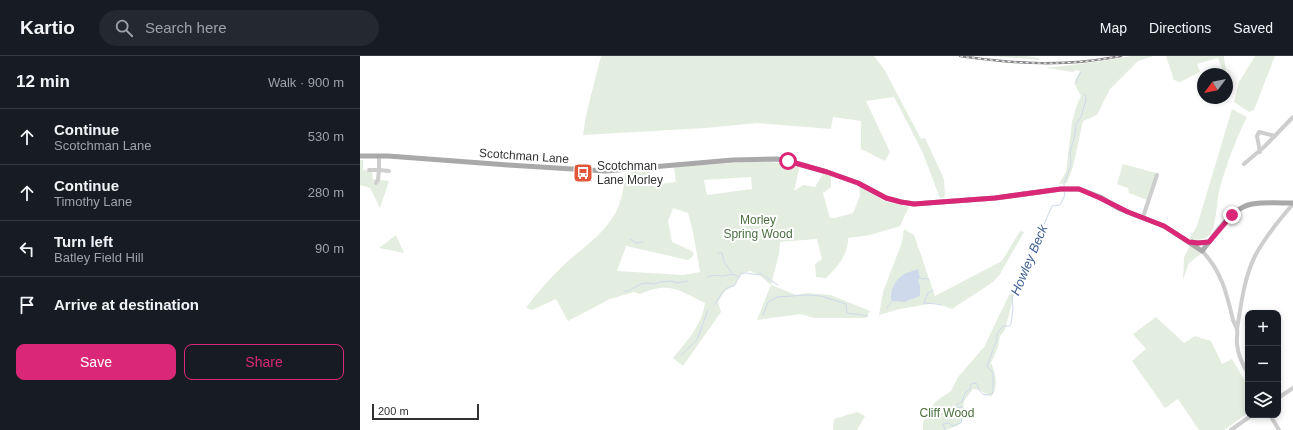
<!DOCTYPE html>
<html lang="en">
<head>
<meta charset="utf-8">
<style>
	:root { --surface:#171b24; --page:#242831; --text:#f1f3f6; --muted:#9ea1a6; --line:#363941; --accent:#db2777 }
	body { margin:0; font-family:Helvetica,sans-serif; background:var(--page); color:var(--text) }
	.controls { position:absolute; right:12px; bottom:12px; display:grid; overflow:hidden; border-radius:8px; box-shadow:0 2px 6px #0003 }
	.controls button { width:36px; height:36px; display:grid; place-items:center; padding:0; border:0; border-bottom:1px solid var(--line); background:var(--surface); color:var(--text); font:20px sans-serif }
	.compass { position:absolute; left:837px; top:12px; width:36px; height:36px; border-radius:50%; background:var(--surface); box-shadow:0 2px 6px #0003; rotate:238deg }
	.scale { position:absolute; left:12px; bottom:10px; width:107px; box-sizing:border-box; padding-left:4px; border:2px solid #313131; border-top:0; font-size:11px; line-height:14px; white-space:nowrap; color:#313131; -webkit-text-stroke:3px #fff; paint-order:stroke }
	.stop { position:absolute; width:12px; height:12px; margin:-9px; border:3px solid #db2777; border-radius:50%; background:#fff }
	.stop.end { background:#db2777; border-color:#fff; box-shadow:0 1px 4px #0008 }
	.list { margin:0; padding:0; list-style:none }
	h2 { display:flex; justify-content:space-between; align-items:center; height:52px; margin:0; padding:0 16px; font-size:17px }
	h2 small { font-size:13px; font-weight:400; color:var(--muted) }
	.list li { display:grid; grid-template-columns:26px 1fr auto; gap:12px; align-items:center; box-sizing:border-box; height:56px; padding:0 16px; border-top:1px solid var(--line) }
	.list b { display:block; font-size:15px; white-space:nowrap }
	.list p { margin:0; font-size:13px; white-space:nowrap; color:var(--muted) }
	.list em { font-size:13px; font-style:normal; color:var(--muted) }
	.actions { display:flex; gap:8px; padding:12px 16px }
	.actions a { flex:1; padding:9px 0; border:1px solid var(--accent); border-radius:8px; text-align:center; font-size:14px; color:var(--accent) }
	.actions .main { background:var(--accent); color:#fff }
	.icon { flex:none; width:22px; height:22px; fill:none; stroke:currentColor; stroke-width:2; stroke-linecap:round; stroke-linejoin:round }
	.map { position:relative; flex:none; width:933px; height:374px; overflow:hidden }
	header { display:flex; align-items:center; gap:24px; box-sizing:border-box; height:56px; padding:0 20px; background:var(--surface); border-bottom:1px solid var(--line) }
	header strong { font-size:19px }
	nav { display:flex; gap:22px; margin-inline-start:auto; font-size:14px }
	.search { width:280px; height:36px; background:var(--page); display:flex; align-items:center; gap:10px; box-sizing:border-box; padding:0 14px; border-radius:22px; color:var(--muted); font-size:15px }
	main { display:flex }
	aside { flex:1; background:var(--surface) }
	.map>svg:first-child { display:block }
</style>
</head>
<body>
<header>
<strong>Kartio</strong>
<div class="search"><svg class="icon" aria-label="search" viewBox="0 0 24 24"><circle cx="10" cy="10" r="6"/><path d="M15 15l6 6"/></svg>Search here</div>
<nav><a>Map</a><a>Directions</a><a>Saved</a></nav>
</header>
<main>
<aside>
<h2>12 min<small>Walk · 900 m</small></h2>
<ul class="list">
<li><svg class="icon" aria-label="ahead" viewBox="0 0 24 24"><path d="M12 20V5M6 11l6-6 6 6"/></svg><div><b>Continue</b><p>Scotchman Lane</p></div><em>530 m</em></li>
<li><svg class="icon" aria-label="ahead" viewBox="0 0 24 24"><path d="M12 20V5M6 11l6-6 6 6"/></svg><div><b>Continue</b><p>Timothy Lane</p></div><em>280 m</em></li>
<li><svg class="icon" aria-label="left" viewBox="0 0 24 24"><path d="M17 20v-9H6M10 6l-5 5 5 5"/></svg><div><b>Turn left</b><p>Batley Field Hill</p></div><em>90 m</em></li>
<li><svg class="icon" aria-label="arrive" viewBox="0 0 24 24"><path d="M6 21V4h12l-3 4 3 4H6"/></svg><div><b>Arrive at destination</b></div></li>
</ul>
<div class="actions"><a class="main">Save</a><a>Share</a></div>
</aside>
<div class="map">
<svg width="933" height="374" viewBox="0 0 933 374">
	<rect width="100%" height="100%" fill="#fff"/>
	<!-- green -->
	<g fill="#e4eee0" fill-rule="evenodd">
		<path d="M241,0H514L524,13L561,83L565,82L584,123L585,141L580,142L562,95L534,41L506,45L530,96L525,105L501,93V65L473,61L471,73L397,67L346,72L223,79L226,59Z"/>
		<path d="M631,0H666L679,2L680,4Z"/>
		<path d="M771,0H794L778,5L750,33L737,59L723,65L713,111L707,127L699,128L706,116L712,66L716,51L721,40L714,27L720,15L716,14L713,16L686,12L743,5Z"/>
		<path d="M806,0H864L866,18H864L858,2L837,8L840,16L820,26L814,24Z"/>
		<path d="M895,0H915L894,54L889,56L874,46L879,26Z"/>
		<path d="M872,53L887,61C875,84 866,110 859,135C857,146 856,170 851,177C846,185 837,184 829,183L837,170Z"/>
		<path d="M0,104H3V114L12,115L13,123L29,125L20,152L10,132L0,129Z"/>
		<path d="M403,105L440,110L434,135L443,129L455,131L463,118L471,120V131L463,137L470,162H475L493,157L500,140L499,129L524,145L549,151L540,170L510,179L488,182C489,197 477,212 466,222L456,221L455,208L462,203L457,183L420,186L419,198L411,229L436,239L447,237L471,239L510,255L506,262H454L441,258L397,264L411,229L399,219L390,215L381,218L375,229L365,235L358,246L361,256L323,310L313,302C327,285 342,269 345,247C318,234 310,225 280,238L274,236L250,243L208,265L196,243L172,254L166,252C178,235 192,220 207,206C224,191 245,177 256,156C262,144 264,130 265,117L290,114L291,129L316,126L314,111ZM391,121L392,133L347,139L344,124ZM313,152L328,157L333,176L340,216L323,219L257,215L266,190L328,204L332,201L334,198L332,195L312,186L308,165Z"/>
		<path d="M763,108L796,117L787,144L769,137L768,132L757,128Z"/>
		<path d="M544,173L554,179L575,240L642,205L660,175L664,176L640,218L633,226L592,253L575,247L540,253L519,259L523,236L542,186ZM540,222L558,224L560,229L530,240L531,236Z"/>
		<path d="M36,179L44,197L19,192Z"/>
		<path d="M830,189L842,197L829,207L823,224L824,201Z"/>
		<path d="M655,235L645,274L640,280L638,291L631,307C636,318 639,332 631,341L619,334L613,333L604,345L602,364L597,370L586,374H563V366L575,346L591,335L598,321L624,291L649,239Z"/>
		<path d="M796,261L824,287L835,280L851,285L862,308L872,303L888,330V357L864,374H839L818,343L805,352L772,305L786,293L773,278Z"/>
		<path d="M497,356L505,360L497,374H473L474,363Z"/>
	</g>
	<!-- water -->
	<path fill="#ced9ec" d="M558,213L560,222L558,224L560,229V240L544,246L532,245C528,237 535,224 543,219C548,216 553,215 558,213Z"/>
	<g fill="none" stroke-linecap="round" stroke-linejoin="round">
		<!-- stream -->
		<g stroke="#ced9ec" stroke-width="1">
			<path d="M717,27V23L721,16"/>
			<path d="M704,132V127L711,109L710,97L715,78L716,68L721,61L726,44L725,38"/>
			<path d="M270,183L276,187L283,186"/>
			<path d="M358,197H362L364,206L372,217"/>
			<path d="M347,221C355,218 357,220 363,220C371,219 370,216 379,221"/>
			<path d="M560,222L563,223L565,222L569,224"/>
			<path d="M573,234L568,237L564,247C570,248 575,247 581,249"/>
			<path d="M264,235H268L281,228L287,227L296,228L299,226L312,225L317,227L328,225"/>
			<path d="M354,249C362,240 360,232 374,230L381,218L385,217L399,219L400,217L418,229"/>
			<path d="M527,252L532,245"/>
			<path d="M403,259L408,246L417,241L446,239L461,240L486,248L487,257L508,260"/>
			<path d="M321,299L337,284L348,254"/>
			<path d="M585,374L583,368L589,367L592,370L601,367L604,353L601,350L600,352L597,351V348L602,346L605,337L610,333L611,328L616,327C620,336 622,342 633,337V317L627,310L637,283V278L643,270H649L651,268L653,252L652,241L692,150L700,149L705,139L704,135"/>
		</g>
		<!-- minor -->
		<g stroke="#cecece" stroke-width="4">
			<path d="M900,96L897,80L899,76L915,80"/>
			<path d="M884,108L904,91L933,61"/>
			<path d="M9,114H19V100"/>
			<path d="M16,127L18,124L19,114L29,115"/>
			<path d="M783,161L797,119"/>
			<path d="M842,195C861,214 867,238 873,264C874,267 876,270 877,273C878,278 876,284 877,288C878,299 882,308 888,317"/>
			<path d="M877,273C881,249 884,222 895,200C905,181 919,164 933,148"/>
			<path d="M918,342L933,332"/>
			<path d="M910,359L919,374"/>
			<path d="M871,374L892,359"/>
		</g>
		<!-- major -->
		<g stroke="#a9a9a9" stroke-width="5">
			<path d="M0,100H28L148,109L245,115L373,104L417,103L439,108L467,116L498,127L526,142L541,146L554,148L635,142L701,133H719L740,141L760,153L804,170L842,195C854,180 872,151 892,148C905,146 920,147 933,147"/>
			<path d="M832,186L838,187L849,186"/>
		</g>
		<!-- rail casing -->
		<g stroke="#868686" stroke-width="2.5">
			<path id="rail" d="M600,0C655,8 706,11 761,0"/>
		</g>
		<!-- rail -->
		<use href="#rail" stroke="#fff" stroke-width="1" stroke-dasharray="3" stroke-linecap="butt"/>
	</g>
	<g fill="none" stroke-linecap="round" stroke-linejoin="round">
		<!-- route -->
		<path stroke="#db2777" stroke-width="5" d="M428,105L467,116L498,127L526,142L541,146L554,148L635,142L701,133H719L740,142L768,156L804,170L829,186L838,187L849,186L872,159"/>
	</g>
	<!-- icons -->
	<defs>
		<g id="bus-square" transform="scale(1)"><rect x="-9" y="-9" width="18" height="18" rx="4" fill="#e2563a" stroke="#fff"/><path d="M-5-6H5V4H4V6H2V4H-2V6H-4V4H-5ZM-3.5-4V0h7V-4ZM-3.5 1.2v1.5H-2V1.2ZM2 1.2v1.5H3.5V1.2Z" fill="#fff"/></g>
	</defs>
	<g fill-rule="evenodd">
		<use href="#bus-square" x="223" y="117"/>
	</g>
	<g text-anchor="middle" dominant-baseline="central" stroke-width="4" stroke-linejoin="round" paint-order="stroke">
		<!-- street labels -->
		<g font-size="12" fill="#313131" stroke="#fff">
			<text transform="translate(164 100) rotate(4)">Scotchman Lane</text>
		</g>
		<!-- poi labels -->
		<g font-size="12" fill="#313131" stroke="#fff" text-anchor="start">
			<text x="237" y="110">Scotchman<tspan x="237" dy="14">Lane Morley</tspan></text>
		</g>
		<!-- park labels -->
		<g font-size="12" fill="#4a6d3f" stroke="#fff">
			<text x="398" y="164">Morley<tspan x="398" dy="14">Spring Wood</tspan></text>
			<text x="587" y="357">Cliff Wood</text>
		</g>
		<!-- water labels -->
		<g font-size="13" font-style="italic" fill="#405f93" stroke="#fff">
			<text transform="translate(669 204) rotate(-67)">Howley Beck</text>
		</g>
	</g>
</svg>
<div class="controls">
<button>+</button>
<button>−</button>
<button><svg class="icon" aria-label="layers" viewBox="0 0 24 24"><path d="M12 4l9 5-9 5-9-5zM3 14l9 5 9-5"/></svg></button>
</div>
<svg class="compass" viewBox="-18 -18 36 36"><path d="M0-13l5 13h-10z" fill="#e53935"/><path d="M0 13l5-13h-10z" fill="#9ea1a6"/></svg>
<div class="scale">200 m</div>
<div class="stop" style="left:428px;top:105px"></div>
<div class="stop end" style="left:872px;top:159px"></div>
</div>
</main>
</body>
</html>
